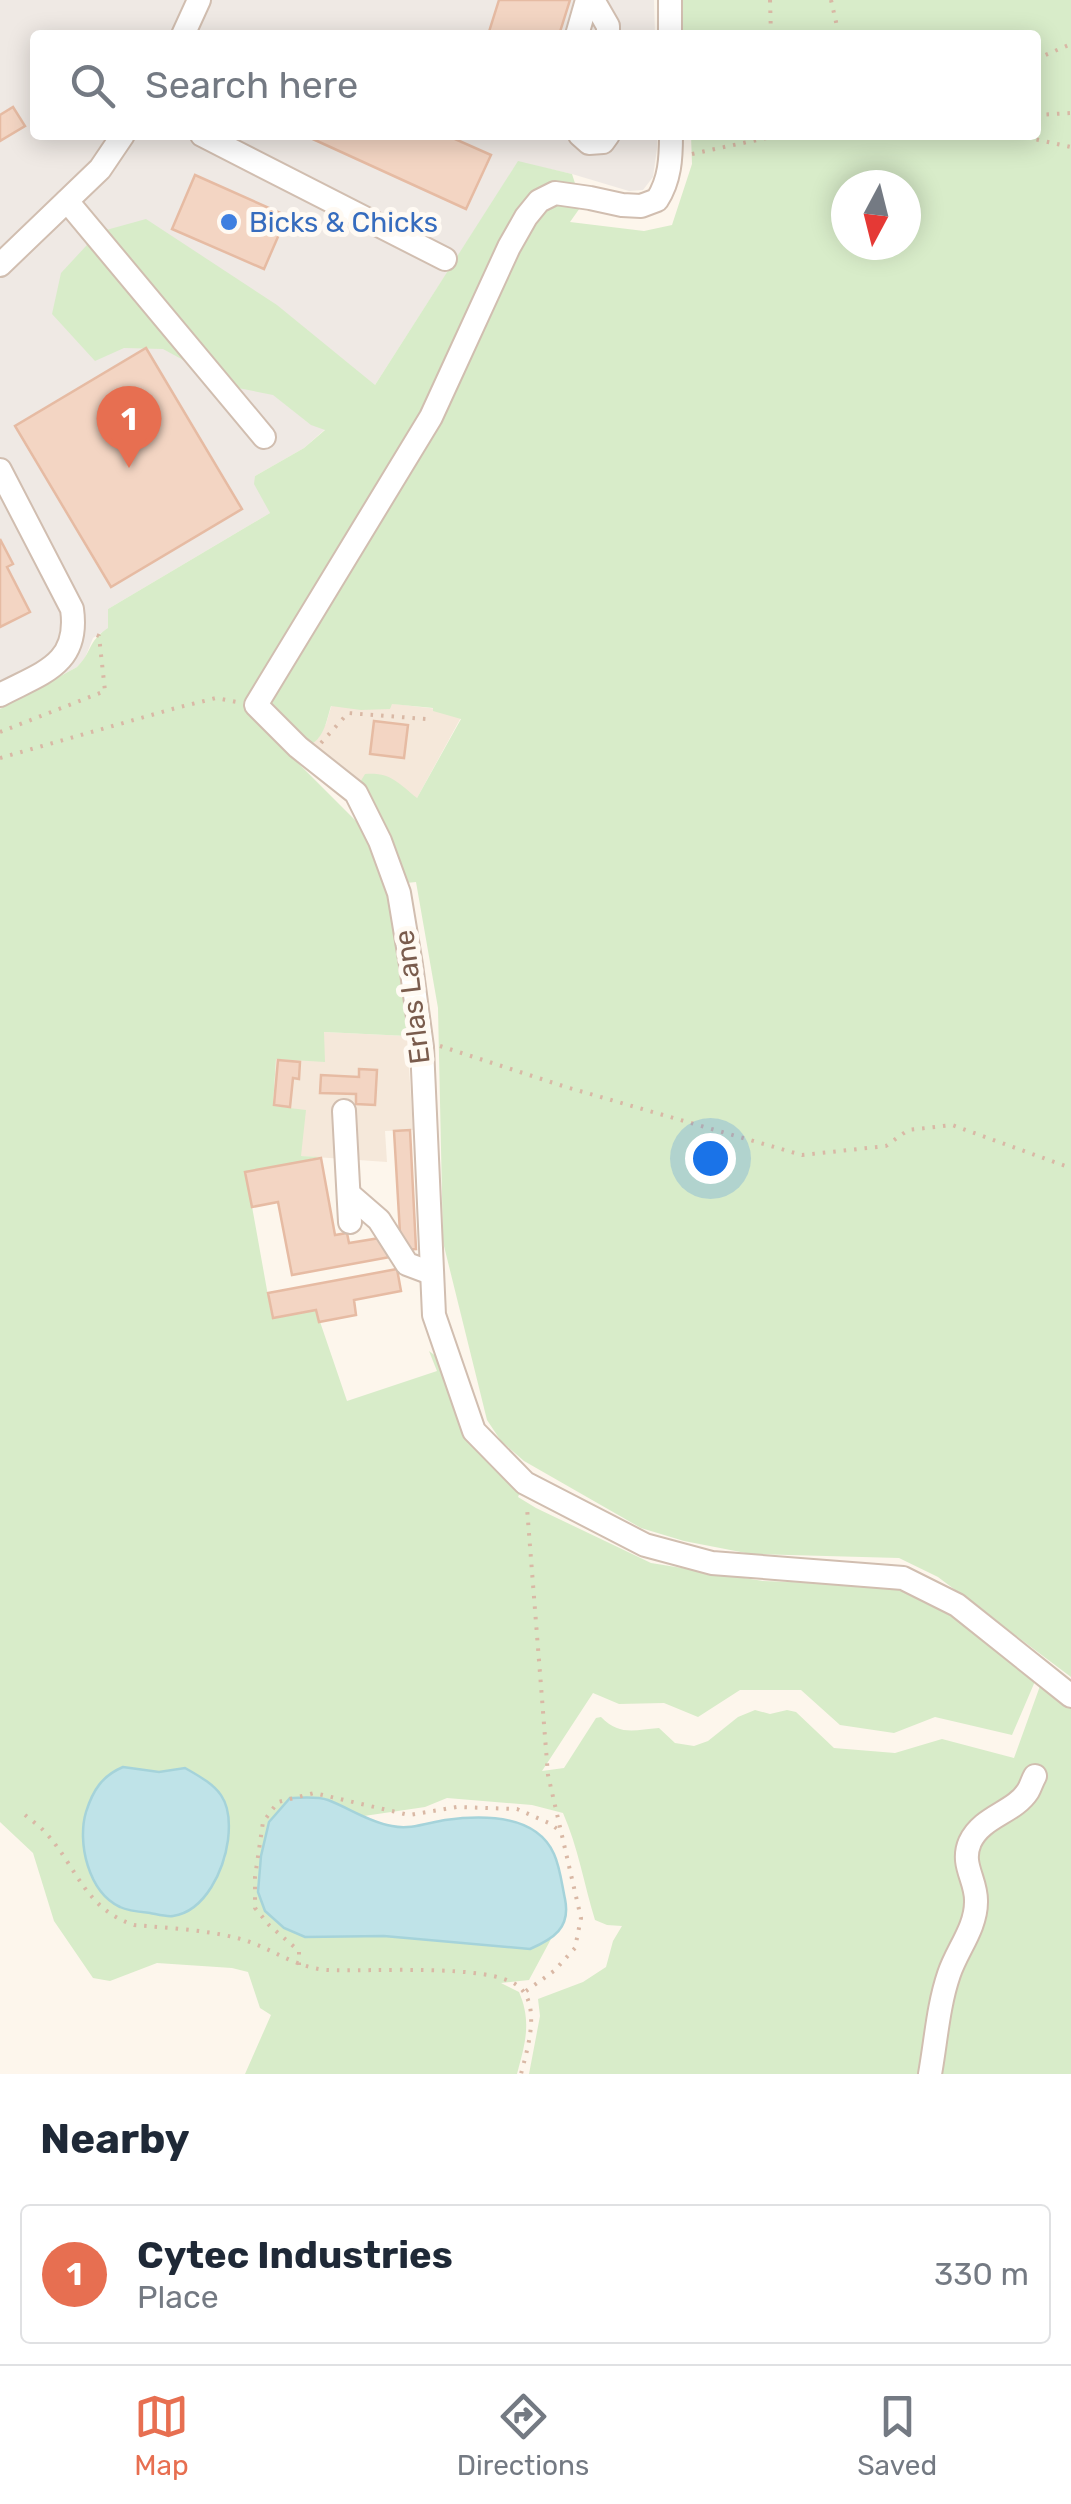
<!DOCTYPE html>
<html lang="en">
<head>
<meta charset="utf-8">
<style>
	:root { --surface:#fff; --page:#f6f6f7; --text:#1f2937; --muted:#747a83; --line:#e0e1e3; --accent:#e76f51 }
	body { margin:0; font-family:Rubik,sans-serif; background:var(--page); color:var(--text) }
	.compass { position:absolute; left:831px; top:170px; width:90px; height:90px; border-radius:50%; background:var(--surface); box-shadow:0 5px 25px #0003; rotate:187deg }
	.you { position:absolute; left:710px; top:1158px; width:35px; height:35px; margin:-25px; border:8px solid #fff; border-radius:50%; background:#1a73e8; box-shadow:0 0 0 15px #1a73e833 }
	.badge { display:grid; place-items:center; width:65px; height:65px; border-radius:50%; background:var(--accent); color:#fff; font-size:32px; font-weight:700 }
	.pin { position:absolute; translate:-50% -82px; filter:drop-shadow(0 2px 5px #0008) }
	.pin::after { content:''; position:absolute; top:52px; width:35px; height:30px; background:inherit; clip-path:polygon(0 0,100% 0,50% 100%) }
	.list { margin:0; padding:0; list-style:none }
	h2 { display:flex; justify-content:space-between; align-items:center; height:130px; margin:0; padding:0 40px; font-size:42px }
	h2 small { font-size:32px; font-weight:400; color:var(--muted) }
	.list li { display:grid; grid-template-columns:65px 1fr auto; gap:30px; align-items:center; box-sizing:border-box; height:140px; margin:0 20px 20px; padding:0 20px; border:2px solid var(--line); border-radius:10px }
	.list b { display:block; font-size:38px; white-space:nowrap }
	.list p { margin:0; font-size:32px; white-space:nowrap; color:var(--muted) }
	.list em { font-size:32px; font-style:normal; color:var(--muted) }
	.icon { flex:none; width:55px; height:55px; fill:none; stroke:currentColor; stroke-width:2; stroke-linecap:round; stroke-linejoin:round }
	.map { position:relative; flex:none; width:1071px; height:2074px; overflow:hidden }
	.search { position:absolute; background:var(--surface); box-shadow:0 5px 25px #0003; left:30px; right:30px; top:30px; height:110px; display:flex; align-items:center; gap:25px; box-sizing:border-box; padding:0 35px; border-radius:10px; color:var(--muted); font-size:38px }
	.sheet { height:290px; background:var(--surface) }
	nav { display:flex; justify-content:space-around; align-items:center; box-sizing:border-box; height:140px; border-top:2px solid var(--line); background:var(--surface); font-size:28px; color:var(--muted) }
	nav a { display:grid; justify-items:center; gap:5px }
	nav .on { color:var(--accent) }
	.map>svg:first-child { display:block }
</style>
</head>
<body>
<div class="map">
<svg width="1071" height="2074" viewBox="0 0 1071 2074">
	<rect width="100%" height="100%" fill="#fdf6ec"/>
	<!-- residential -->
	<g fill="#f5e8da">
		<path d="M334,697L464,712L405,820L311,744L326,724Z"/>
		<path d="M323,1032L407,1036L413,1130L385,1131L387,1162L301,1156L273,1107L276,1059Z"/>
	</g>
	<!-- industrial -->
	<path fill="#efe9e4" d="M0,0H654L655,35H35V135H657V148L653,177L643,190L629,191L572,174L518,162L375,385L304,448L255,476L270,513L108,609L109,628L93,638L85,658L77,667L0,709Z"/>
	<!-- green -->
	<path fill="#d8ecc9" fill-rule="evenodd" d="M680,0H1071V1677L938,1577L899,1558L751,1554L684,1541L641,1528L524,1461L501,1441L487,1420L443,1242L438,1008L416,882L406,883L359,784L365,774C391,772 398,783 417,798L461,719L433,711V708L392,704L390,709L361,710L331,706C327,719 324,738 311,744L275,718L255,720L376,841L396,900L407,1036L324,1032L325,1062L276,1059L273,1106L306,1110L301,1156L320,1157L246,1173L272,1318L316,1310L347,1401L437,1371L429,1351L437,1357L520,1492L518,1497L536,1508L651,1563L763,1581L876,1585L922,1594L960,1615L1036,1679L1012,1735L935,1717L894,1733L840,1725L801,1690H740L698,1717L664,1703L619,1704L593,1693L542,1771L564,1768L596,1718L601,1717C620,1736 634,1730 659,1728L675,1743L694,1746L708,1741L738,1717L755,1710L770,1714L787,1710L796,1712L834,1748L895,1753L942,1739L1014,1758L1040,1686L1071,1706V2074H529L540,2016L538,1999L583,1982L606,1967L613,1941L622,1926L607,1925L595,1920C584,1884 578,1847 563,1813L532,1805L447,1798L425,1807L364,1816L324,1798L269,1822L261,1856L258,1892L265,1911L284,1928L305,1937L384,1936L529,1949L551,1939L529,1980L501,1983L519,1992C532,2022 525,2044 517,2074H245L271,2015L260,2008L248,1972L232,1968L157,1963L110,1981L93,1978L54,1921L33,1853L0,1822V709L77,667C93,651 87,642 108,628V609L270,513L254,484L255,476L304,448L325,430L311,425L273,395L233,387L163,349L124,348L95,361L52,314L61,273L99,232L146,219L277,305L375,385L518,161L572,174L582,205L570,222L644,231L672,225L692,164L691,135H1036V35H683ZM846,185H906V245H846ZM123,1767L159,1772L185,1768C231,1795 232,1809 225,1860L84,1819Z"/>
	<!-- water -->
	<g fill="#bfe3e8" stroke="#a5d3da" stroke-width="2.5">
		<path d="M123,1767L159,1772L185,1768C219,1787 233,1798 228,1840C224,1869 206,1911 173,1916C166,1917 156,1914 150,1913C140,1912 128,1911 120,1907C88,1892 77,1842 86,1812C93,1790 102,1776 123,1767Z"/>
		<path d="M290,1798C302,1798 316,1796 328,1800C349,1808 369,1822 392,1826C410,1830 427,1823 445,1820C482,1815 536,1814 554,1854C560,1867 562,1885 565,1899C571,1928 553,1939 530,1949L384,1936L305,1937L284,1928L265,1911L258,1892L261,1856L269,1822Z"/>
	</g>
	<!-- building -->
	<g fill="#f3d5c3" stroke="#e6bba3" stroke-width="2.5">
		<path d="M499,0H570L559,35H488Z"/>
		<path d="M13,107L25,126L0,141V115Z"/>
		<path d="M304,135H446L491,155L466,209Z"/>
		<path d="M195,175L287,216L264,269L172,229Z"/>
		<path d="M146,348L242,509L111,587L15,426Z"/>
		<path d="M0,539L13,564L7,567L30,612L0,627Z"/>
		<path d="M374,721L408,725L404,758L370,754Z"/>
		<path d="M278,1060L300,1062L299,1079L293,1078L290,1107L274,1105Z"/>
		<path d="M359,1069L377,1070L375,1105L356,1104V1094L320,1093L321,1075L359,1077Z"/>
		<path d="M410,1130L416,1249L401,1250L394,1131Z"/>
		<path d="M321,1158L335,1235L347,1233L349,1243L386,1237L390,1257L292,1275L278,1202L252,1207L245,1172Z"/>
		<path d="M397,1269L401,1291L354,1300L356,1315L319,1322L316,1310L273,1318L268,1293Z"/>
	</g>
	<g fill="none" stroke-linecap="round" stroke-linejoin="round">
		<!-- minor casing -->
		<g stroke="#d1beb0" stroke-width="26">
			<g id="minor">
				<path d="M593,0L608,26V35"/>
				<path d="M670,0V35"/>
				<path d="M183,35L199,0"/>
				<path d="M577,35L587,0"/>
				<path d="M202,135L445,259"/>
				<path d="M580,135L589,143L603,142L608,135"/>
				<path d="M671,135C671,158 670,180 657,200L641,206L622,205L590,198L555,193L539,201L526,217L509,247L431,417L256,705L298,747L356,793L380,841L399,893L411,965L422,1047L434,1315L474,1431L525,1483L645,1545L712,1563L903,1578L957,1605L1071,1696"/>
				<path d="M67,201L264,437"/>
				<path d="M0,265L100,169L123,135"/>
				<path d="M0,470L72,609C80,665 41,673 0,695"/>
				<path d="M344,1111L350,1222"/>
				<path d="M349,1194L379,1220L407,1264L431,1273"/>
				<path d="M930,2074C936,2041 938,2006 949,1974C957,1950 976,1928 976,1902C977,1880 960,1865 970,1842C982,1816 1014,1813 1028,1791C1031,1786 1032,1781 1035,1776"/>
			</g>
		</g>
		<!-- path -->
		<g stroke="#d9b8a5" stroke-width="4" stroke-dasharray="2.5 8" stroke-linecap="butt">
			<path d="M770,0L771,35"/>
			<path d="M831,0L839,35"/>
			<path d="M1036,59L1071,44"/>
			<path d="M1036,115L1071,113"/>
			<path d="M1016,135L1071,147"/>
			<path d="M692,154L780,135"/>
			<path d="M0,732L105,691L99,636L94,634"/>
			<path d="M321,743L348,713L426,719"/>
			<path d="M0,758L176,708L216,698L237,702"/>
			<path d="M440,1046L566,1087L802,1155L886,1146L908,1130L952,1125L1071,1168"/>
			<path d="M25,1815C31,1820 38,1825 43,1830C77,1865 83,1908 134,1925C169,1928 207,1930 241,1939C272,1948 295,1968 328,1970C368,1972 490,1963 518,1986C542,2005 527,2050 521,2074"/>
			<path d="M299,1965V1951L269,1925L255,1908V1877L263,1822L278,1802L314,1793L409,1815L457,1807L517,1809L551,1824L561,1832"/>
			<path d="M526,1991L554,1971L575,1948L581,1918L548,1775L527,1508"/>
		</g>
		<!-- minor -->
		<use href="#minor" stroke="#fff" stroke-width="22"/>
	</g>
	<!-- markers -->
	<circle fill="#3f7fe0" stroke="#fffaf3" stroke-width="4" cx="229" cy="222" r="10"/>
	<g text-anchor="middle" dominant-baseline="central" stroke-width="10" stroke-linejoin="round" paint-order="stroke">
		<!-- shop labels -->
		<g font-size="28" fill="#366cbe" stroke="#fffaf3" text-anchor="start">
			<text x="249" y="222">Bicks &amp; Chicks</text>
		</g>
		<!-- street labels -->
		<g font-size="28" fill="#7a5c4d" stroke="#fffaf3">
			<text transform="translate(412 997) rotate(-97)">Erlas Lane</text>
		</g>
	</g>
</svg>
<svg class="compass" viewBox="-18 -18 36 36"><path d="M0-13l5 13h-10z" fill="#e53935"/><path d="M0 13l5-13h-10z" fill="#747a83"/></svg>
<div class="you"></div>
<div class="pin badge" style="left:129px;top:468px">1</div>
<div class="search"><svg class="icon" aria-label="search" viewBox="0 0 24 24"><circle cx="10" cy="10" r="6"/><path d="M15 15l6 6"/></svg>Search here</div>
</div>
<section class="sheet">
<h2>Nearby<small></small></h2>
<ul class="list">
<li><span class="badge">1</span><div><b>Cytec Industries</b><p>Place</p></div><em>330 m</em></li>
</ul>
</section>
<nav>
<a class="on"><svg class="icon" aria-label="map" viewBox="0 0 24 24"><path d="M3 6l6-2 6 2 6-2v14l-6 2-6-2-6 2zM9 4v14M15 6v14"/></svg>Map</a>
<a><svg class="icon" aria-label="directions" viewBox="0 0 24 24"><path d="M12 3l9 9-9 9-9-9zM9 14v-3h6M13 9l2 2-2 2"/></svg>Directions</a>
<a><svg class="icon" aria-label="saved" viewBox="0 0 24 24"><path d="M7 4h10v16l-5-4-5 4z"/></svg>Saved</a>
</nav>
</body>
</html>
